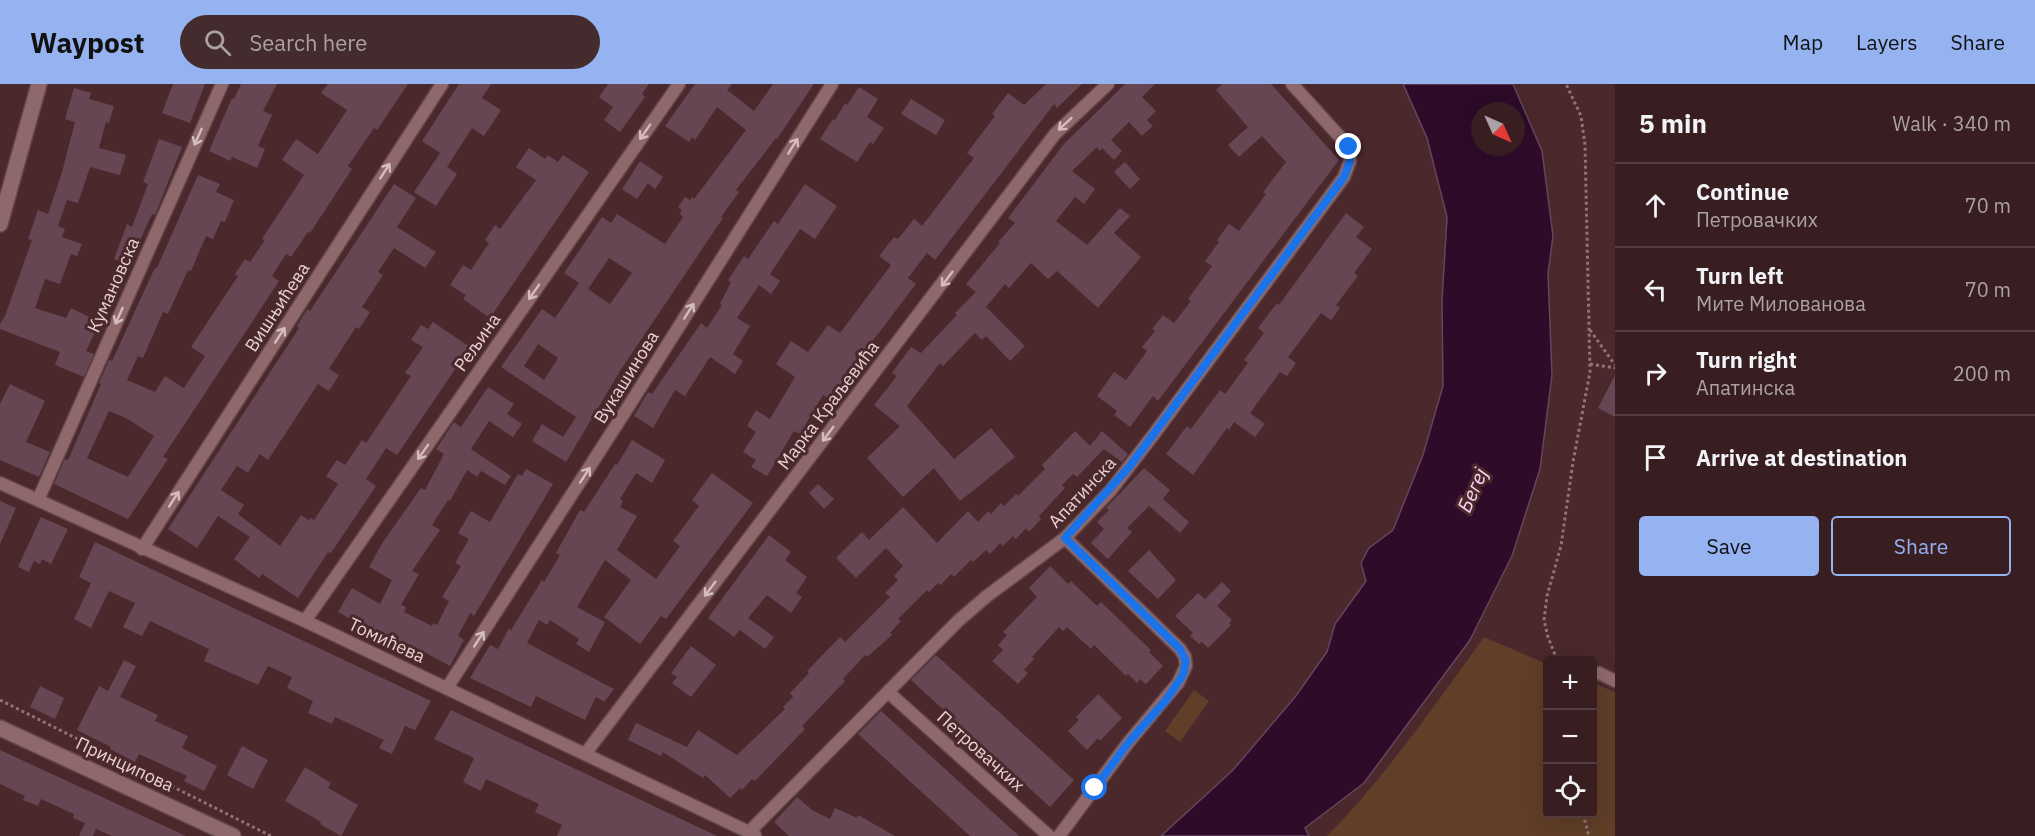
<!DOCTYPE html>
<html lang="en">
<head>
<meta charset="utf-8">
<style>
	:root { --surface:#381e21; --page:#432b2e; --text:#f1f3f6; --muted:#aba2a5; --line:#523c3f; --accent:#95b2f1 }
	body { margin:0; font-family:"IBM Plex Sans",sans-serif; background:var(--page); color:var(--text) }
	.controls { position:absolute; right:18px; bottom:18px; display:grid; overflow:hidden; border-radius:6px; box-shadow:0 6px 24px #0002 }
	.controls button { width:54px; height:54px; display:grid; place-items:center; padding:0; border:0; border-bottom:2px solid var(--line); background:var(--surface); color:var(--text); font:30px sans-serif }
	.compass { position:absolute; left:1471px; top:18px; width:54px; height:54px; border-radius:50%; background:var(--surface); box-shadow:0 6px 24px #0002; rotate:135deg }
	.stop { position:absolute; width:18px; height:18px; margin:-14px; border:4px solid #1a73e8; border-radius:50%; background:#fff }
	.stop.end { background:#1a73e8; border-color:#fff; box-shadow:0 2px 6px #0008 }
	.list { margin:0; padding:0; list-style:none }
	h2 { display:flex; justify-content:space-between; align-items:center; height:78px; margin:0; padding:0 24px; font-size:26px }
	h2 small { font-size:20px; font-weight:400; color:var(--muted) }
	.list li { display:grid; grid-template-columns:39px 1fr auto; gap:18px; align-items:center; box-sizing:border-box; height:84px; padding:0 24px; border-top:2px solid var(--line) }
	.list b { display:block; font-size:22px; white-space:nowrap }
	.list p { margin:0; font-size:20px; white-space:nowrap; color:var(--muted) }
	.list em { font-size:20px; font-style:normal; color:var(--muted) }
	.actions { display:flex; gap:12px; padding:18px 24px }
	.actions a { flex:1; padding:14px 0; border:2px solid var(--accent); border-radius:6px; text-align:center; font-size:21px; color:var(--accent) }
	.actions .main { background:var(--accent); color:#111 }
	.icon { flex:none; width:33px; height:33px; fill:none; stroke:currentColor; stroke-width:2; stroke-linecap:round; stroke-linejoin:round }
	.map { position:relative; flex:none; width:1615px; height:752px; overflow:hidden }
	header { display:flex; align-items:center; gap:36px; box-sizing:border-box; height:84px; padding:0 30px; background:var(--accent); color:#111 }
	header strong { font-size:28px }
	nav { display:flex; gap:33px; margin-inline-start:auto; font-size:21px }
	.search { width:420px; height:54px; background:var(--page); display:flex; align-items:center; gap:15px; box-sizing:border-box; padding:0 21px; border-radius:33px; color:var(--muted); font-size:22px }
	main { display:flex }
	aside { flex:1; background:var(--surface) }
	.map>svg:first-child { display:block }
</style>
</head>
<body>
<header>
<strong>Waypost</strong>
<div class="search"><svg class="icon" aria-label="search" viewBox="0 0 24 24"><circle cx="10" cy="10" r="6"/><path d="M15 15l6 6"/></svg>Search here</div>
<nav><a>Map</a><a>Layers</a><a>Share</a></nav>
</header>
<main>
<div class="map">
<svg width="1615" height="752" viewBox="0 0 1615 752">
	<rect width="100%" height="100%" fill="#4a282c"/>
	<!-- green -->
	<g fill="#603e28">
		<path d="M1484,553L1547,580L1548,730H1592L1593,599L1615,608V752H1327C1386,692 1434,622 1484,553Z"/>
		<path d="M1194,606L1209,617L1180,658L1165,647Z"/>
	</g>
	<!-- water -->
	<path fill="#2d0b29" stroke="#65465c" stroke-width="1.5" fill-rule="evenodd" d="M1403,0H1513L1542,67L1553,152L1548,190L1552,291L1540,385L1512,472L1470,556L1364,699L1305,744L1309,752H1161L1233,686L1295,613L1327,568L1335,540L1366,497L1361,479L1369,464L1393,446L1423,371L1443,302L1442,217L1447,133L1427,54ZM1480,27H1516V63H1480Z"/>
	<!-- building -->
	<g fill="#674654" fill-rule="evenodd">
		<path d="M173,0H205L190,39L162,29Z"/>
		<path d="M241,0H277L263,27L272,31L258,62L265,65L257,84L232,73L230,77L209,67L232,14L234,15Z"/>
		<path d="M328,0H408L377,46L374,44L348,82L352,85L310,149L308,148L291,173L286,170L272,192L279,197L163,373L168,375L128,435L54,400L65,375L68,376L101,300L99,299L109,276L112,277L151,192L155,184H157L198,91L220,100L216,108L234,116L225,138L221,137L213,155L206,152L191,187L188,186L168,230L163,228L143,274L138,272L127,296L155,308L165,292L184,304L205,272L191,263L238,192L235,190L245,175L250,178L265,156L262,155L304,91L282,76L296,55L318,70L347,26L321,9ZM109,327L126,334L154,352L128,393L87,374Z"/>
		<path d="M459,0H491L482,14L501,26L484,52L472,44L447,83L457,90L436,122L414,108L440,69L422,57Z"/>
		<path d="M608,0H649L642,10L645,13L620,48L604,36L613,23L599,13Z"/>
		<path d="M695,0H732L727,6L754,27L773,0H814L777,55L776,54L736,106L739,108L721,133L723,134L620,287L566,378L532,357L542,340L563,353L576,333L501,283L542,225L555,234L579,199L610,220L632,189L609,174L588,205L564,189L602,133L611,139L617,130L665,160L683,133L680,130L682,126L678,123L685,113L690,116L692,113L694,115L746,46L717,23L695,56L692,53L689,58L665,42ZM538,260L558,274L544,296L524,282Z"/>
		<path d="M1046,0H1082L1057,24L1054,20L935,176L927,169L908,194L916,200L849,288L831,316L823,311L800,350L794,347L767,392L751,383L756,376L743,368L756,348L747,342L756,326L770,335L795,293L776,280L791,257L808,268L828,241L840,249L891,181L879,172L894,153L898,155L914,135L922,142L974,74L967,69L995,32L992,30L1008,9L1024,21Z"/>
		<path d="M1125,0H1155L1142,13L1156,27L1147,36L1153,42L1142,52L1129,38L1111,56L1122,67L1114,76L1102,64L1100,67L1097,63L1072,87L1095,105L1084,120L1075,113L1056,137L1087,161L1120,124L1130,132L1114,149L1141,173L1098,224L1057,187L1048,195L1031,179L1009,204L1005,200L986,223L1025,262L1010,277L986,252L982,256L975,249L943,282L940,279L907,322L954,375L991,344L1015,373L960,417L934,384L903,413L867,374L900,342L874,321L897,292L892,289L911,263L921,269L957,231L955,229L976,208L966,200L1000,159L998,158L1015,139L1008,134L1063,61Z"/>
		<path d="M1222,0H1271L1339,76L1158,317L1153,312L1130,343L1114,331L1117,327L1097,312L1114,288L1126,296L1147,267L1142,263L1155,247L1152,245L1163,231L1174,239L1191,217L1188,215L1212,182L1205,177L1219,158L1217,156L1229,140L1239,147L1266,110L1263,108L1286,78L1262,52L1239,73L1228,61L1248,43L1216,6Z"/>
		<path d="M859,3L878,15L867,33L884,44L873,60L870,58L857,78L820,55L833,35L835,36L845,19L847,21Z"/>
		<path d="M74,4L91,9L89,15L114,22L109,39L106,38L99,64L126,71L120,91L90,83L78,119L67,116L58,142L65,145L62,153L82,160L77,172L71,170L60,200L45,195L35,224L66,234L71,224L100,238L86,267L94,270L84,293L55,281L60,268L0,245V240L5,232L32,156L28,155L38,126L48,130L62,88L75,38L65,35Z"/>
		<path d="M911,15L945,36L936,51L901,30Z"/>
		<path d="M159,55L182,63L155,131L152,130L129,181L114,175L127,140L132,143L148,100L143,98Z"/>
		<path d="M529,64L545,75L548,71L558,78L563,71L589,88L490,234L463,215L466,211L450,201L463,181L471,186L489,159L485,156L495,141L500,145L536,96L516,83Z"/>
		<path d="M640,77L663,93L655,105L648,99L637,115L622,105Z"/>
		<path d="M1125,78L1140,95L1130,105L1114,88Z"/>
		<path d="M394,100L416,114L397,143L436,168L425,184L394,164L378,188L383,191L362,223L370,228L359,245L356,243L329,285L339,291L329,307L318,300L268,376L260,370L248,389L237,382L221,406L244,421L238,430L280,462L301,431L309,436L311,434L314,436L338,400L326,392L337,376L345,381L362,356L366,359L411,292L405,289L423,263L411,256L421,241L428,245L433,238L470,263L397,371L386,364L366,395L376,402L331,469L328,468L298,514L262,490L259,494L234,475L250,453L218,432L197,464L168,445L299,244L297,242L307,225L310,227Z"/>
		<path d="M805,100L837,122L815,155L800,145L770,190L780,197L771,210L759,201L737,234L750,242L733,270L743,277L735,290L710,273L685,312L675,306L653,344L634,332L648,308L652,310L701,239L707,244L722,221L720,220L731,198L728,196L744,172L748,175L774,137L778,140Z"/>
		<path d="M1346,129L1364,143L1356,153L1372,165L1354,189L1358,192L1336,221L1340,224L1331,236L1321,229L1288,273L1296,279L1287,292L1280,288L1250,329L1265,340L1255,353L1234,338L1229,346L1227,344L1193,391L1166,370L1187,342L1191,345L1220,306L1225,310L1248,279L1244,276L1264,249L1258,244L1277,219L1279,221Z"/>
		<path d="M1615,291V333L1598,324Z"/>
		<path d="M10,300L45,317L26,358L50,368L39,393L0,376V320Z"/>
		<path d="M488,303L514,320L507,330L522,340L513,353L489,337L471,365L511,392L505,401L481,387L477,393L467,386L450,417L448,416L432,441L440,446L412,487L419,490L401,521L406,523L404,528L432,542L433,539L437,541L449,517L442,513L461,482L455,479L469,455L458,449L471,427L490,438L518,390L522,392L526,385L553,400L474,532L470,529L458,552L464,556L450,582L417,564L416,566L391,554L390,558L367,547L368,545L338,528L352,504L380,520L392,496L369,483L383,458L421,404L425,406L444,370L436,365L454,338L461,343Z"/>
		<path d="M1075,347L1090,362L1102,347L1128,370L1122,378L1104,365L1077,393L1073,390L1062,401L1065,404L1039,432L1041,435L1029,448L1026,444L1016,455L1013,452L1003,462L1000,459L990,470L986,466L973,478L971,476L954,493L951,490L941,501L938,499L929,508L927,506L898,535L901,537L890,549L892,551L867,573L865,571L843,595L845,597L802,642L805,645L755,697L752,695L742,706L740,704L730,714L705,691L703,694L663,668L661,672L628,656L636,639L687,663L698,646L737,671L785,625L783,623L793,613L790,609L809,589L807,587L840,553L845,558L890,513L885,509L898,496L894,492L903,482L886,464L856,494L836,474L862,448L869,456L903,423L937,459L968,427L978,438L988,427L991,430L1001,419L1004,422L1016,410L1018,412L1045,385L1042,381Z"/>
		<path d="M632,356L665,376L652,399L636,389L620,415L623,417L620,423L637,432L617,466L656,495L680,462L673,457L699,422L692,416L712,389L753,419L666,535L661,532L640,560L604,533L631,496L605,476L577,523L605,538L589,568L576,560L579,555L550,536L547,541L539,536L527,559L614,605L604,618L596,613L585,636L536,612L531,623L470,594L490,561L498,565L509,544L511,546L542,496L544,498L560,471L556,469L580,426L584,428L615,380L617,381Z"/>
		<path d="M1144,384L1170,406L1163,415L1189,438L1180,449L1149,422L1127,444L1132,448L1108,475L1091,459L1104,445L1097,438L1109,426L1106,424Z"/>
		<path d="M818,400L834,415L824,425L809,409Z"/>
		<path d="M0,417L16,424L0,460Z"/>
		<path d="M41,433L68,445L51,480L42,475L40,480L34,477L29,488L18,483Z"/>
		<path d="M769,451L791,468L785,476L807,493L796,509L802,513L791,529L767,511L748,534L774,553L765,565L740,546L734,553L708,534Z"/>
		<path d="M95,458L185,501L431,617L415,646L405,642L392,670L379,664L384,656L335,633L332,640L308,629L313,617L287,604L292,593L268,582L258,601L204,577L209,565L150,537L142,552L123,543L135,519L109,507L91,544L74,535L91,499L79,493Z"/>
		<path d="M1149,466L1176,496L1158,515L1128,487Z"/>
		<path d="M1050,482L1068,500L1071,497L1097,522L1101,518L1151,566L1149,568L1163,582L1146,600L1140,595L1137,599L1128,590L1126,592L1094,561L1091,565L1067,543L1063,547L1059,543L1032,573L1034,575L1024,586L1028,589L1018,600L992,577L1003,566L998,561L1007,551L1003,548L1037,513L1029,504Z"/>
		<path d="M1222,498L1231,507L1217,522L1232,536L1229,539L1231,541L1208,564L1202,558L1199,560L1190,552L1193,549L1175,532L1198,509L1205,515Z"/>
		<path d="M691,562L716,581L691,613L672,599L677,593L671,589Z"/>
		<path d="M936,571L1074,696L1050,723L911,596Z"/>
		<path d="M124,576L136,582L120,613L158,631L155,637L188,652L182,664L217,682L204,707L184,697L187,692L139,670L135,678L110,665L111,663L77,646L99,602L108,607Z"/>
		<path d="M40,602L64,614L55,635L30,623Z"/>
		<path d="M1098,610L1122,634L1100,657L1098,654L1087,666L1068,647L1079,636L1076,633Z"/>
		<path d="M451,626L717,752H557L562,741L535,728L539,720L486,695L481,707L463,698L474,674L434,655Z"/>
		<path d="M881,627L986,722L1019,752H970L858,650Z"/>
		<path d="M242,662L268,676L253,705L227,691Z"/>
		<path d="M0,666L78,702L186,752H112L96,745L93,752H79L85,739L73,734L74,730L41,715L38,722L23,716L25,712L0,700Z"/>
		<path d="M305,683L331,699L328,704L358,721L341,752L320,740L321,738L285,717Z"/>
		<path d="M797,713L812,726L830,735L835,724L857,734L858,731L895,752H789L774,738Z"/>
	</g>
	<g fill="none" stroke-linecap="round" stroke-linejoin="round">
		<!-- street casing -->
		<g stroke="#624649" stroke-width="15">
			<g id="street">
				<path d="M0,399L305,537L755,751"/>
				<path d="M38,416L222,0"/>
				<path d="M142,465L442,0"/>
				<path d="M305,537L679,0"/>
				<path d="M1599,589L1615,597"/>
				<path d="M447,604L630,320L832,0"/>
				<path d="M888,608L1049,752"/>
				<path d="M585,670L1055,50L1108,0"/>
				<path d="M749,748L958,537L987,512L1065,454L1111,406L1154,350L1344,93L1350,77L1349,63L1292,0"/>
				<path d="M1059,752L1128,659L1178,599L1186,582L1185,573L1180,565L1065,454"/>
			</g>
		</g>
		<!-- secondary casing -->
		<g stroke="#624649" stroke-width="18">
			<g id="secondary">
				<path d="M0,140L39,0"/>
				<path d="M0,644L233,752"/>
			</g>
		</g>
		<!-- path -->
		<g stroke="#8f7375" stroke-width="3" stroke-dasharray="3 3" stroke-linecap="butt">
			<path d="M1590,246L1615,281"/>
			<path d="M1590,280L1615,284"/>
			<path d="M1556,573L1565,576"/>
			<path d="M1557,576L1548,553L1544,536L1547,512L1561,462L1573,378L1590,288L1585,61L1581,32L1566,0"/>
			<path d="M0,616L271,752"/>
			<path d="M1583,730L1589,752"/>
		</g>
		<!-- street -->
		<use href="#street" stroke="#8f686b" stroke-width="12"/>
		<!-- secondary -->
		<use href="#secondary" stroke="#8f686b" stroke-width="15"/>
	</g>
	<!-- one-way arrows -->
	<defs><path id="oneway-shaft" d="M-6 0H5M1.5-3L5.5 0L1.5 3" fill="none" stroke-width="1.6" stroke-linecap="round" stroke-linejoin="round" transform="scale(1.5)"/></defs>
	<g stroke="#d5bcbd">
		<use href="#oneway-shaft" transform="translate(1065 40) rotate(137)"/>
		<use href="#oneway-shaft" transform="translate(645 48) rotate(125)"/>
		<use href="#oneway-shaft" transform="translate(198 53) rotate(114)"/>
		<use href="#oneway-shaft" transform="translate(793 62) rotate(-58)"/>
		<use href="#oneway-shaft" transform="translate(385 87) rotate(-57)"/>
		<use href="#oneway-shaft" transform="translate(947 195) rotate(127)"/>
		<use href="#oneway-shaft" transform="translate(534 208) rotate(125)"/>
		<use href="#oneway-shaft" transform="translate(689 227) rotate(-58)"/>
		<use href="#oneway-shaft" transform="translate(119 232) rotate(114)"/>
		<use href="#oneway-shaft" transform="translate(280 251) rotate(-57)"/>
		<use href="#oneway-shaft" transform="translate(828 350) rotate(127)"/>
		<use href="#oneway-shaft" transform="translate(423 368) rotate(125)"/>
		<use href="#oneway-shaft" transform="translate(585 391) rotate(-57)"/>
		<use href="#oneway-shaft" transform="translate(174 415) rotate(-57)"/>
		<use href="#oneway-shaft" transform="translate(710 505) rotate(127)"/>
		<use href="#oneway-shaft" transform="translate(479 555) rotate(-57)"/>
	</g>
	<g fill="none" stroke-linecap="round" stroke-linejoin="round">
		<!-- route -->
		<path stroke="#1a73e8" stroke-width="8" d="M1095,704L1128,659L1166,616L1183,591L1186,577L1180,565L1065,454L1130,382L1344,93L1350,77L1349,63"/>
	</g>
	<g text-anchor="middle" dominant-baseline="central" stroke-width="6" stroke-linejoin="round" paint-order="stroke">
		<!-- street labels -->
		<g font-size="18" fill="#e7d1d2" stroke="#4a282c">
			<text transform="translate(113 201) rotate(-66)">Кумановска</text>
			<text transform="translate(277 223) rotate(-57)">Вишњићева</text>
			<text transform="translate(477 258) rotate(-55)">Рељина</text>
			<text transform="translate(626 293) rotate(-58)">Вукашинова</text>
			<text transform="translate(828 321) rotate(-53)">Марка Краљевића</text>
			<text transform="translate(1082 408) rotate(-47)">Апатинска</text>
			<text transform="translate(387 556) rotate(25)">Томићева</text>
			<text transform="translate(981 667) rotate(42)">Петровачких</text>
			<text transform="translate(125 680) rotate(25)">Принципова</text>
		</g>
		<!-- water labels -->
		<g font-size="20" font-style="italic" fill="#fbd3f3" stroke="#4a282c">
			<text transform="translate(1472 406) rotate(-66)">Бегеј</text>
		</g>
	</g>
</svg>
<div class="controls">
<button>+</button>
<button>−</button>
<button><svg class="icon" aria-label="locate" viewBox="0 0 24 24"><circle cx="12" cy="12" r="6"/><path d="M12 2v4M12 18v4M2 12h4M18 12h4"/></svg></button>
</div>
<svg class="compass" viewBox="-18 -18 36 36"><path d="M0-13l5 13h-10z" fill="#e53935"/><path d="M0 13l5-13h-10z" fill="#aba2a5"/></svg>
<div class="stop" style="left:1095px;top:704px"></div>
<div class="stop end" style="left:1349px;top:63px"></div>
</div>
<aside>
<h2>5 min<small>Walk · 340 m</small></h2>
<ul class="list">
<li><svg class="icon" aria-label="ahead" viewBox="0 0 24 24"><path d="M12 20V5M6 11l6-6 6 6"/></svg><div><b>Continue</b><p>Петровачких</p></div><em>70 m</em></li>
<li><svg class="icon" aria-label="left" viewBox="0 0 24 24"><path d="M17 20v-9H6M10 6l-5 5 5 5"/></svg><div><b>Turn left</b><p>Мите Милованова</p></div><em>70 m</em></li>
<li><svg class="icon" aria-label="right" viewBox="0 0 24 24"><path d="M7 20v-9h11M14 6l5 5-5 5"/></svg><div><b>Turn right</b><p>Апатинска</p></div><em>200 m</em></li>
<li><svg class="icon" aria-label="arrive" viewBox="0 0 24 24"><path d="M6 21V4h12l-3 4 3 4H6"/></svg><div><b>Arrive at destination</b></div></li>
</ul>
<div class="actions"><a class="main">Save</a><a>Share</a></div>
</aside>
</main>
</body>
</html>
